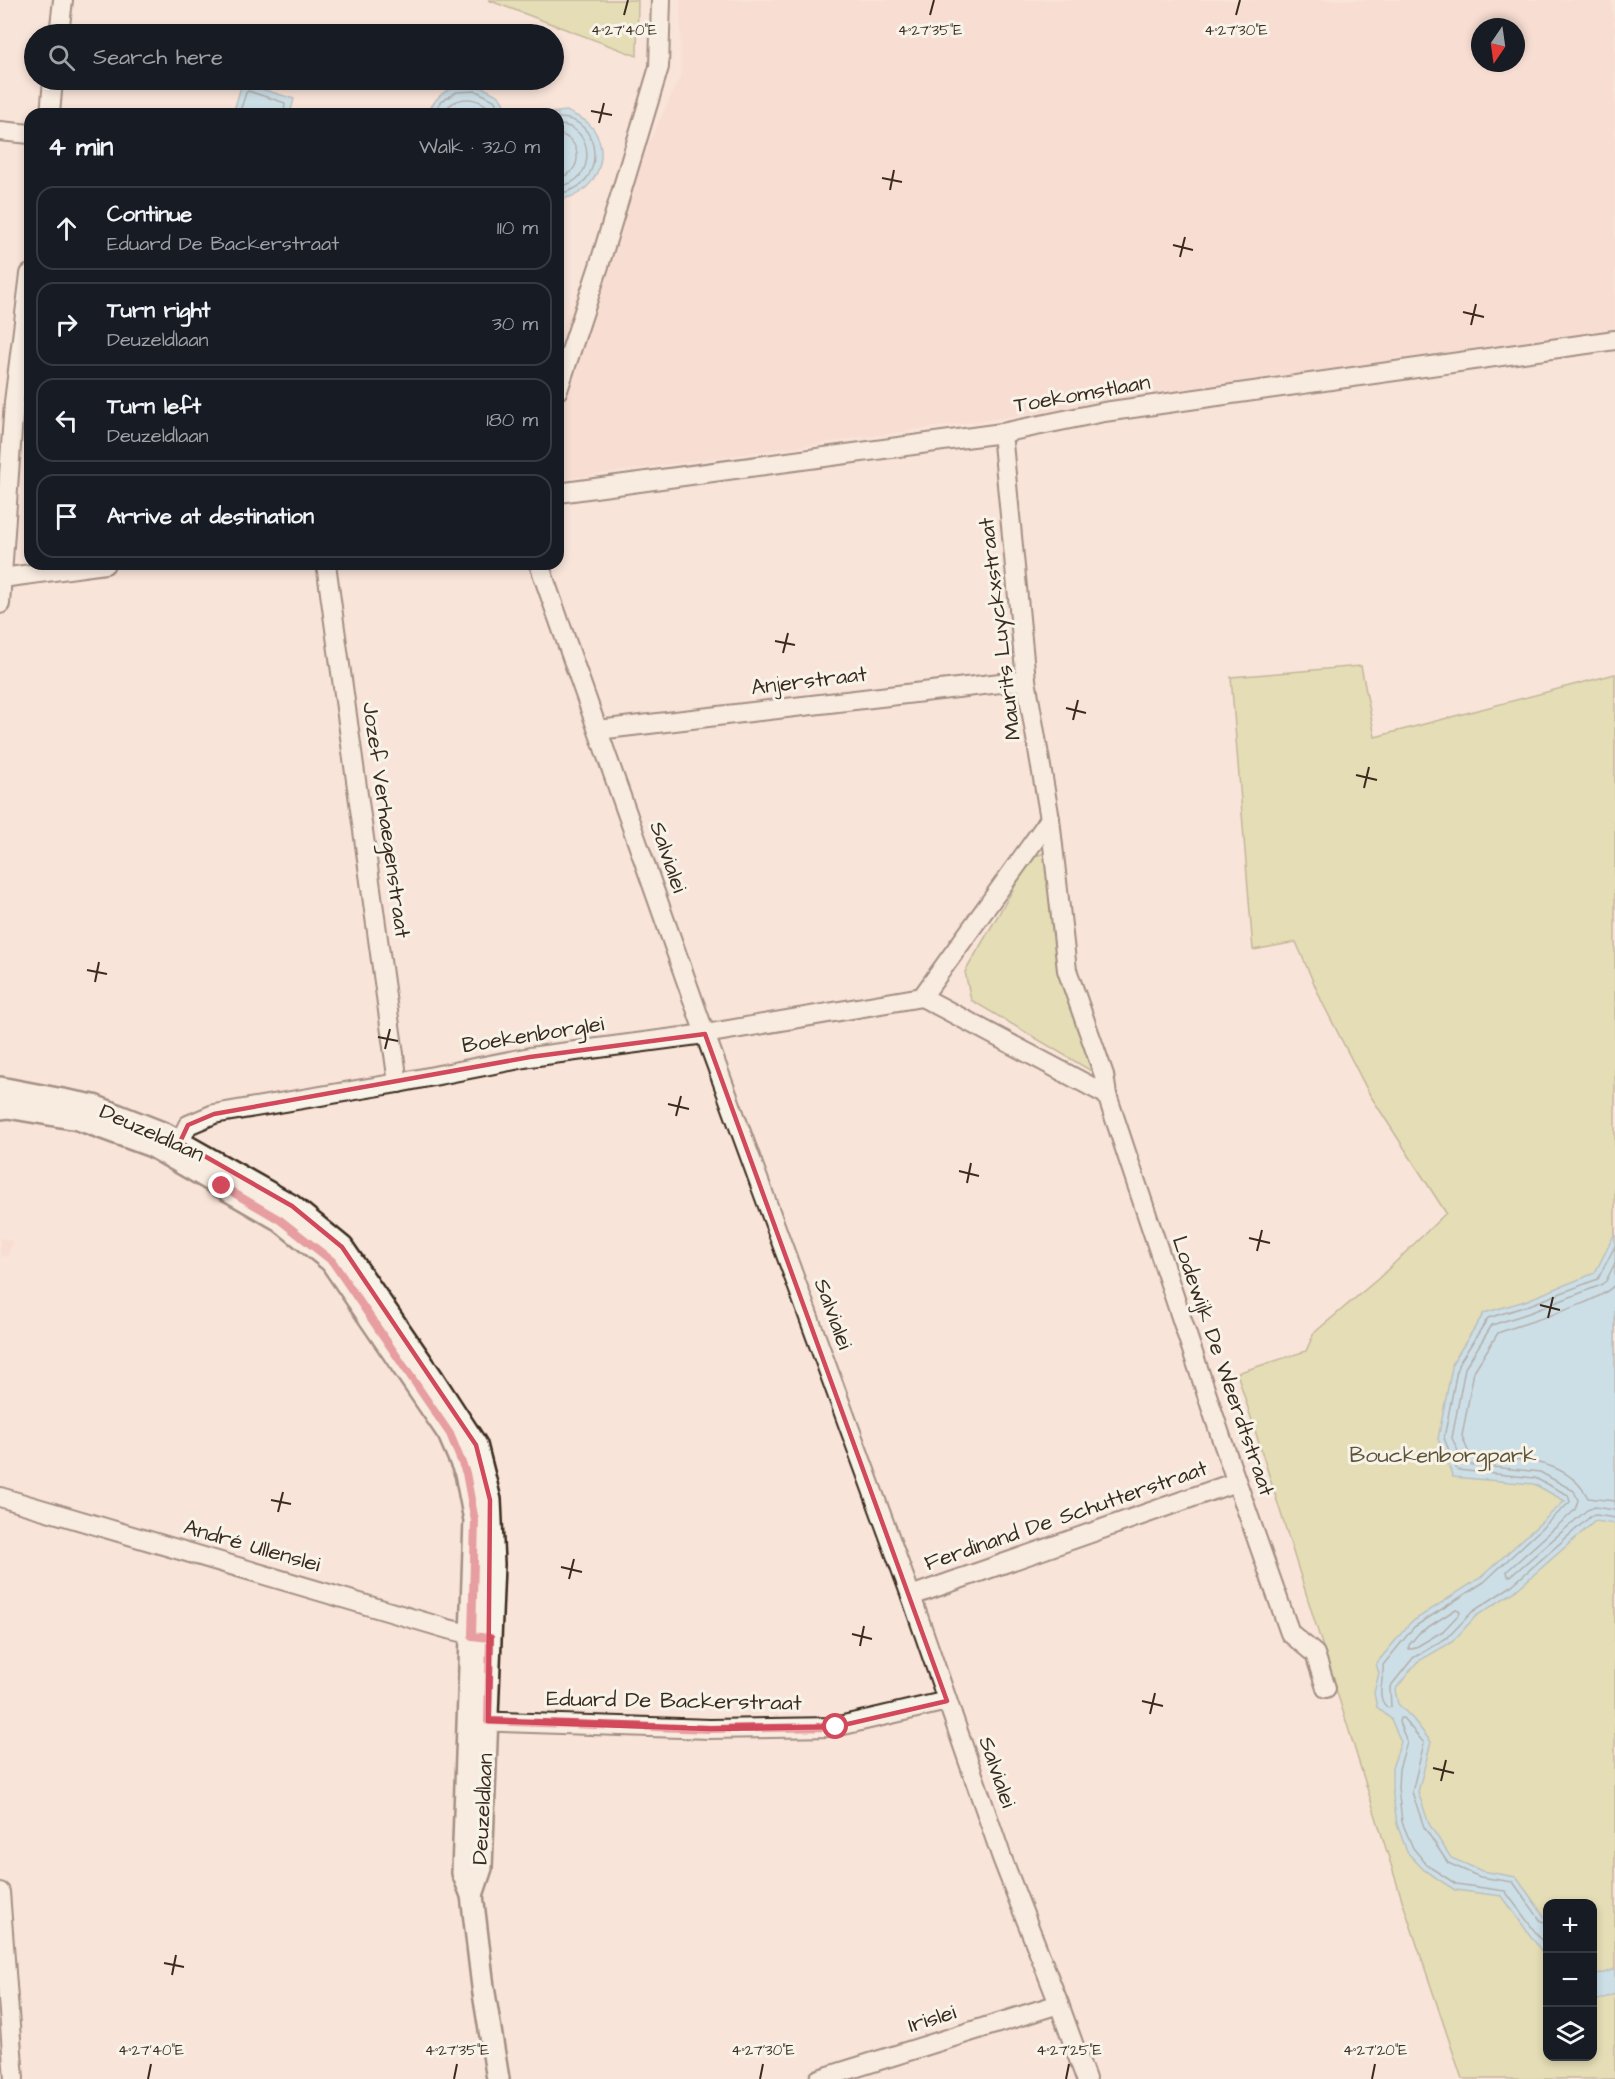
<!DOCTYPE html>
<html lang="en">
<head>
<meta charset="utf-8">
<style>
	:root { --surface:#171b24; --page:#20242c; --text:#f1f3f6; --muted:#9ea1a6; --line:#363941 }
	body { margin:0; font-family:"Architects Daughter",sans-serif; background:var(--page); color:var(--text) }
	.controls { position:absolute; right:18px; bottom:18px; display:grid; overflow:hidden; border-radius:12px; box-shadow:0 3px 9px #0003 }
	.controls button { width:54px; height:54px; display:grid; place-items:center; padding:0; border:0; border-bottom:2px solid var(--line); background:var(--surface); color:var(--text); font:30px sans-serif }
	.compass { position:absolute; left:1471px; top:18px; width:54px; height:54px; border-radius:50%; background:var(--surface); box-shadow:0 3px 9px #0003; rotate:193deg }
	.stop { position:absolute; width:18px; height:18px; margin:-14px; border:4px solid #d1495b; border-radius:50%; background:#fff }
	.stop.end { background:#d1495b; border-color:#fff; box-shadow:0 2px 6px #0008 }
	.list { margin:0; padding:0; list-style:none }
	h2 { display:flex; justify-content:space-between; align-items:center; height:78px; margin:0; padding:0 24px; font-size:26px }
	h2 small { font-size:20px; font-weight:400; color:var(--muted) }
	.list li { display:grid; grid-template-columns:39px 1fr auto; gap:18px; align-items:center; box-sizing:border-box; height:84px; margin:0 12px 12px; padding:0 12px; border:2px solid var(--line); border-radius:18px }
	.list b { display:block; font-size:22px; white-space:nowrap }
	.list p { margin:0; font-size:20px; white-space:nowrap; color:var(--muted) }
	.list em { font-size:20px; font-style:normal; color:var(--muted) }
	.icon { flex:none; width:33px; height:33px; fill:none; stroke:currentColor; stroke-width:2; stroke-linecap:round; stroke-linejoin:round }
	.map { position:relative; flex:none; width:1615px; height:2079px; overflow:hidden }
	.search { position:absolute; background:var(--surface); box-shadow:0 3px 9px #0003; left:24px; top:24px; width:540px; height:66px; display:flex; align-items:center; gap:15px; box-sizing:border-box; padding:0 21px; border-radius:33px; color:var(--muted); font-size:22px }
	.panel { position:absolute; background:var(--surface); box-shadow:0 3px 9px #0003; left:24px; top:108px; width:540px; height:462px; border-radius:18px }
	.map>svg:first-child { display:block }
</style>
</head>
<body>
<div class="map">
<svg width="1615" height="2079" viewBox="0 0 1615 2079">
	<rect width="100%" height="100%" fill="#f9e4d9"/>
	<filter id="ink" filterUnits="userSpaceOnUse"><feTurbulence type="fractalNoise" baseFrequency=".0167" numOctaves="2"/><feDisplacementMap in="SourceGraphic" scale="12" xChannelSelector="R" yChannelSelector="G"/><feConvolveMatrix kernelMatrix="1 2 1 2 8 2 1 2 1" color-interpolation-filters="sRGB"/></filter>
	<g filter="url(#ink)">
		<!-- built -->
		<g fill="#f6d6cb" fill-rule="evenodd">
			<path d="M680,0H1611L1615,28V330L1517,346L558,480V344L568,313L681,75ZM1480,27H1516V63H1480Z"/>
			<path d="M0,1238L12,1241L8,1257L0,1255Z"/>
		</g>
		<!-- green -->
		<g fill="#c9d68a" stroke="#828054" stroke-width="1.5" fill-rule="evenodd">
			<path d="M488,0H638L637,56Z"/>
			<path d="M1361,666L1375,737L1615,674V2079H1462L1403,1903L1237,1373L1306,1351L1314,1333L1379,1278L1446,1213L1370,1095L1322,1002L1296,942L1253,950L1231,677ZM1548,1904H1592V2056H1548Z"/>
			<path d="M1051,851L1098,1075L971,1000L965,972L1032,857Z"/>
		</g>
		<!-- water -->
		<g fill="#96d9f8" stroke="#7293a1" stroke-width="1.5">
			<path d="M242,83L294,99L290,114H233Z"/>
			<path d="M478,85L499,96L510,114H427C440,89 451,86 478,85Z"/>
			<path d="M567,111C573,115 583,118 588,123C616,150 596,198 558,199V114H540Z"/>
			<path d="M1615,1233V1524L1595,1521L1514,1592L1476,1616L1452,1642L1417,1662L1395,1690L1398,1704L1413,1719L1431,1742L1418,1792L1429,1824L1451,1858L1482,1871L1516,1877L1547,1920V1959L1502,1896L1455,1890L1424,1870L1407,1852L1397,1824L1392,1788V1768L1401,1742L1391,1719L1377,1707L1374,1693L1379,1673L1376,1664L1410,1623L1480,1578L1565,1501L1534,1484L1453,1477L1438,1439L1453,1362L1484,1313L1525,1301L1595,1273Z"/>
			<path d="M1615,1969V1994L1593,2002V1974L1604,1973Z"/>
		</g>
		<g fill="none" stroke-linecap="round" stroke-linejoin="round">
			<!-- shore -->
			<g stroke="#5f7075" stroke-width="1.5">
				<path d="M239,114L246,93L248,91L285,103L284,114"/>
				<path d="M434,114L440,102L457,92L476,91L494,100L503,114"/>
				<path d="M443,114C454,93 482,95 494,114"/>
				<path d="M558,118C604,116 608,190 558,193"/>
				<path d="M558,125C595,124 598,184 558,186"/>
				<path d="M558,134C583,138 584,175 558,177"/>
				<path d="M1615,1246L1598,1279L1527,1306L1488,1318L1458,1365L1444,1438L1457,1470L1535,1478L1568,1495L1570,1502L1484,1582L1414,1627L1383,1665C1385,1679 1374,1697 1388,1708L1391,1707L1390,1687L1413,1658L1448,1637L1472,1612L1510,1587L1591,1516L1596,1515L1615,1518"/>
				<path d="M1615,1263L1606,1281L1601,1285L1529,1313L1492,1325L1465,1368L1452,1438L1464,1464L1540,1472L1574,1491L1578,1500L1575,1510L1507,1571L1508,1576H1511L1587,1510L1595,1507L1615,1510"/>
				<path d="M1615,1284C1602,1303 1522,1323 1498,1333L1474,1371L1462,1436L1470,1456C1511,1460 1566,1455 1588,1498L1615,1501"/>
				<path d="M1456,1609L1459,1610L1460,1613L1443,1631L1413,1649H1409V1645L1419,1633Z"/>
				<path d="M1548,1923L1541,1921L1513,1882L1480,1877L1448,1863L1424,1827L1412,1792L1424,1743L1403,1718H1400L1399,1722L1407,1742L1399,1769L1398,1788L1402,1822L1413,1848L1428,1866L1456,1884L1505,1891L1548,1949"/>
			</g>
			<!-- minor casing -->
			<g stroke="#3b2a1e" stroke-width="22">
				<g id="minor">
					<path d="M59,34L63,0"/>
					<path d="M50,114L53,80"/>
					<path d="M0,131L30,134"/>
					<path d="M558,390L599,266L659,67L661,0"/>
					<path d="M1002,433L1026,680L1050,819L1067,970L1104,1075L1107,1095L1223,1443L1290,1633L1315,1654L1326,1688"/>
					<path d="M558,493L1002,433L1104,412L1615,340"/>
					<path d="M326,564L398,1083"/>
					<path d="M539,564L705,1034L911,1596L1002,1858L1059,2004L1086,2079"/>
					<path d="M2,578L105,564"/>
					<path d="M0,604L14,402L30,274"/>
					<path d="M598,730L1026,680"/>
					<path d="M922,997L1050,819"/>
					<path d="M922,997L1107,1095"/>
					<path d="M174,1154L188,1125L214,1114L398,1083L530,1057L705,1034L922,997"/>
					<path d="M0,1497L448,1629L482,1637"/>
					<path d="M911,1596L1236,1482"/>
					<path d="M474,1721L710,1729L835,1727L947,1701"/>
					<path d="M0,1892L14,2079"/>
					<path d="M819,2079L1059,2004"/>
				</g>
			</g>
			<!-- tertiary casing -->
			<g stroke="#3b2a1e" stroke-width="26">
				<g id="tertiary">
					<path d="M0,1088L94,1106L165,1134L292,1206L342,1247L433,1379L476,1445L490,1500L493,1564L481,1868L472,1895"/>
					<path d="M0,1108L8,1107L78,1119L152,1146L280,1220L331,1261L449,1434L466,1473L475,1520L463,1873L472,1895L483,1987L498,2079"/>
				</g>
			</g>
			<!-- minor -->
			<use href="#minor" stroke="#f7f3e8" stroke-width="18"/>
			<!-- tertiary -->
			<use href="#tertiary" stroke="#f7f3e8" stroke-width="21"/>
		</g>
	</g>
	<g fill="none" stroke-linecap="round" stroke-linejoin="round" filter="url(#ink)">
		<!-- route -->
		<path stroke="#d1495b" stroke-width="8" d="M222,1186L280,1220L332,1261L450,1434L466,1473L475,1521L472,1636L490,1638L488,1721L710,1729L836,1727"/>
	</g>
	<!-- marked area -->
	<path d="M0 0H1615V2079H0ZM705,1034L947,1701L835,1727L710,1729L488,1721L490,1500L476,1445L342,1247L292,1206L180,1142L188,1125L214,1114L530,1057Z" fill="#f9e4d9" fill-opacity=".55" fill-rule="evenodd"/>
	<path fill="none" stroke="#d1495b" stroke-width="4.5" stroke-linejoin="round" d="M705,1034L947,1701L835,1727L710,1729L488,1721L490,1500L476,1445L342,1247L292,1206L180,1142L188,1125L214,1114L530,1057Z"/>
	<!-- ticks -->
	<path fill="none" stroke="#3b2a1e" stroke-width="2" d="M624,15L628,0M930,15L934,0M1236,15L1240,0M591,111L612,115M599,123L604,103M882,178L902,182M890,190L894,170M1173,245L1193,250M1180,257L1185,237M1463,312L1484,317M1471,325L1476,304M775,641L795,645M783,653L788,633M1066,708L1086,713M1073,720L1078,700M1356,775L1377,780M1364,788L1369,767M87,970L107,974M95,982L99,962M378,1037L398,1041M385,1049L390,1029M668,1104L689,1109M676,1116L681,1096M959,1171L979,1176M967,1183L971,1163M1249,1238L1270,1243M1257,1251L1262,1230M1540,1305L1560,1310M1548,1318L1553,1297M271,1500L291,1504M278,1512L283,1492M561,1567L582,1572M569,1579L574,1559M852,1634L872,1639M860,1646L864,1626M1142,1701L1163,1706M1150,1714L1155,1693M1433,1768L1454,1773M1441,1781L1446,1760M164,1963L184,1967M172,1975L176,1955M148,2079L151,2064M454,2079L457,2064M760,2079L763,2064M1066,2079L1069,2064M1372,2079L1375,2064"/>
	<g text-anchor="middle" dominant-baseline="central" stroke-width="6" stroke-linejoin="round" paint-order="stroke">
		<!-- street labels -->
		<g font-size="22" fill="#3b2a1e" stroke="#f7f3e8">
			<text transform="translate(1082 394) rotate(-10)">Toekomstlaan</text>
			<text transform="translate(1000 629) rotate(-97)">Maurits Luyckxstraat</text>
			<text transform="translate(809 681) rotate(-7)">Anjerstraat</text>
			<text transform="translate(386 820) rotate(82)">Jozef Verhaegenstraat</text>
			<text transform="translate(668 857) rotate(71)">Salvialei</text>
			<text transform="translate(533 1035) rotate(-9)">Boekenborglei</text>
			<text transform="translate(152 1133) rotate(24)">Deuzeldlaan</text>
			<text transform="translate(833 1314) rotate(70)">Salvialei</text>
			<text transform="translate(1223 1366) rotate(71)">Lodewijk De Weerdtstraat</text>
			<text transform="translate(1066 1516) rotate(-19)">Ferdinand De Schutterstraat</text>
			<text transform="translate(252 1546) rotate(16)">André Ullenslei</text>
			<text transform="translate(674 1701) rotate(1)">Eduard De Backerstraat</text>
			<text transform="translate(997 1772) rotate(71)">Salvialei</text>
			<text transform="translate(483 1809) rotate(-87)">Deuzeldlaan</text>
			<text transform="translate(932 2019) rotate(-17)">Irislei</text>
		</g>
		<!-- park labels -->
		<g font-size="22" fill="#5e5539" stroke="#f7f3e8">
			<text x="1443" y="1455">Bouckenborgpark</text>
		</g>
	</g>
	<g font-size="15" text-anchor="middle" fill="#3b2a1e" stroke="#f7f3e8" stroke-width="6" stroke-linejoin="round" paint-order="stroke">
		<text x="624" y="35">4°27'40"E</text>
		<text x="930" y="35">4°27'35"E</text>
		<text x="1236" y="35">4°27'30"E</text>
		<text x="151" y="2055">4°27'40"E</text>
		<text x="457" y="2055">4°27'35"E</text>
		<text x="763" y="2055">4°27'30"E</text>
		<text x="1069" y="2055">4°27'25"E</text>
		<text x="1375" y="2055">4°27'20"E</text>
	</g>
</svg>
<div class="controls">
<button>+</button>
<button>−</button>
<button><svg class="icon" aria-label="layers" viewBox="0 0 24 24"><path d="M12 4l9 5-9 5-9-5zM3 14l9 5 9-5"/></svg></button>
</div>
<svg class="compass" viewBox="-18 -18 36 36"><path d="M0-13l5 13h-10z" fill="#e53935"/><path d="M0 13l5-13h-10z" fill="#9ea1a6"/></svg>
<div class="stop" style="left:836px;top:1727px"></div>
<div class="stop end" style="left:222px;top:1186px"></div>
<div class="search"><svg class="icon" aria-label="search" viewBox="0 0 24 24"><circle cx="10" cy="10" r="6"/><path d="M15 15l6 6"/></svg>Search here</div>
<section class="panel">
<h2>4 min<small>Walk · 320 m</small></h2>
<ul class="list">
<li><svg class="icon" aria-label="ahead" viewBox="0 0 24 24"><path d="M12 20V5M6 11l6-6 6 6"/></svg><div><b>Continue</b><p>Eduard De Backerstraat</p></div><em>110 m</em></li>
<li><svg class="icon" aria-label="right" viewBox="0 0 24 24"><path d="M7 20v-9h11M14 6l5 5-5 5"/></svg><div><b>Turn right</b><p>Deuzeldlaan</p></div><em>30 m</em></li>
<li><svg class="icon" aria-label="left" viewBox="0 0 24 24"><path d="M17 20v-9H6M10 6l-5 5 5 5"/></svg><div><b>Turn left</b><p>Deuzeldlaan</p></div><em>180 m</em></li>
<li><svg class="icon" aria-label="arrive" viewBox="0 0 24 24"><path d="M6 21V4h12l-3 4 3 4H6"/></svg><div><b>Arrive at destination</b></div></li>
</ul>
</section>
</div>
</body>
</html>
